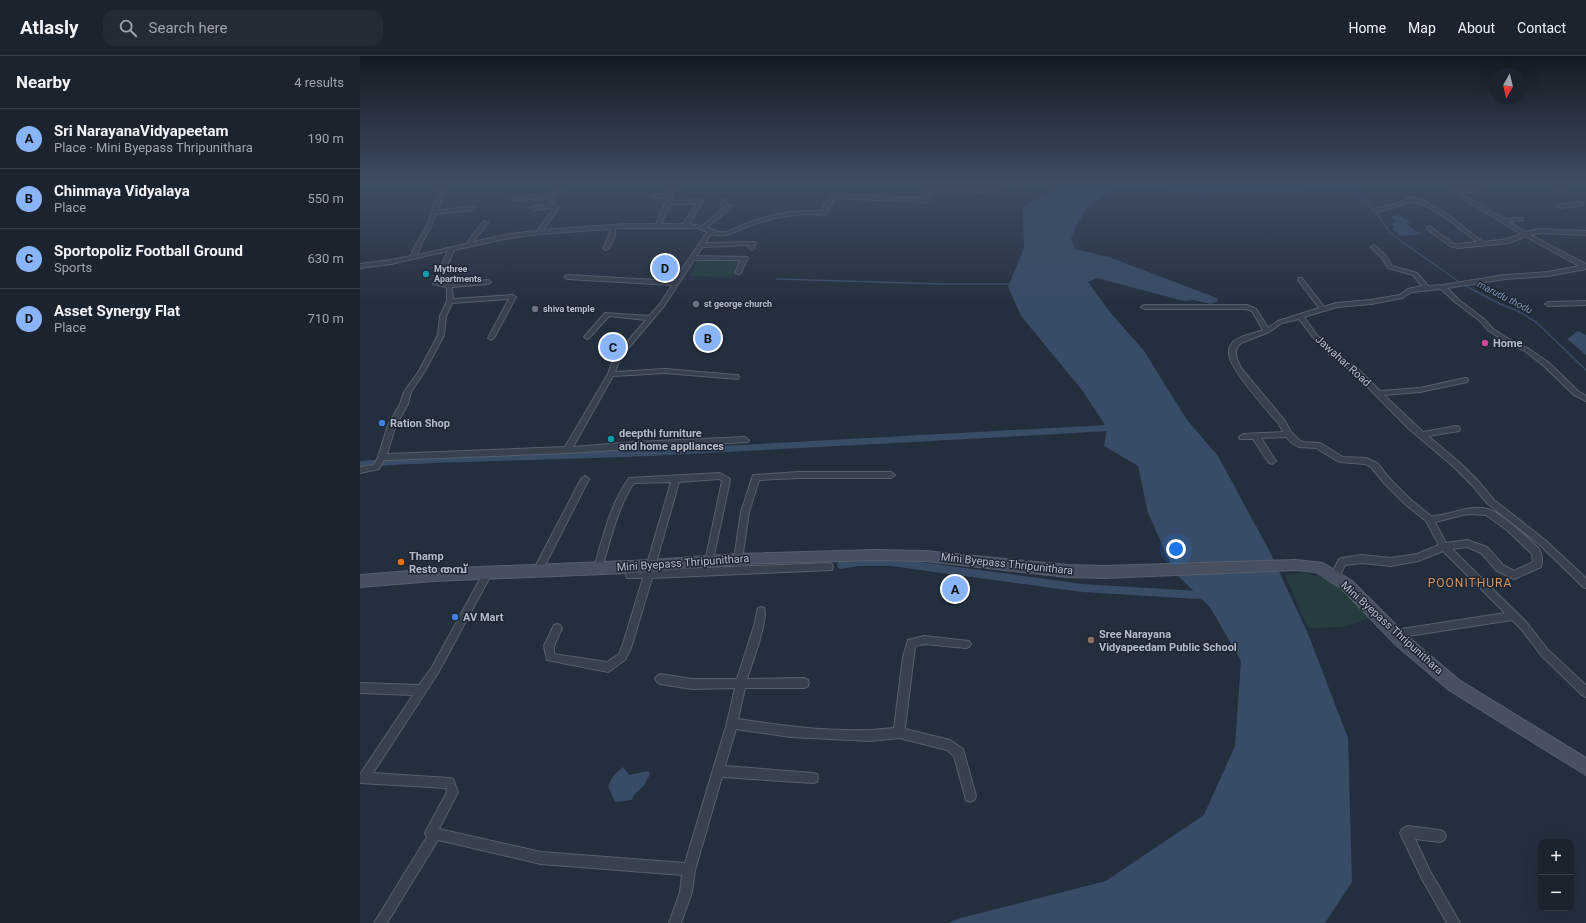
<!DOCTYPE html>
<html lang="en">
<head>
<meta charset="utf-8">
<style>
	:root { --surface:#1b232e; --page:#242b36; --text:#f1f3f6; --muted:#a0a4aa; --line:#39404a; --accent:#8ab4f8 }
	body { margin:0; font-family:Roboto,"Noto Sans Malayalam",sans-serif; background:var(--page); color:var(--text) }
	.controls { position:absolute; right:12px; bottom:12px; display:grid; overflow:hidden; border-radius:8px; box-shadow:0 4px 16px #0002 }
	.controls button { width:36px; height:36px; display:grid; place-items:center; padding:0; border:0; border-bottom:1px solid var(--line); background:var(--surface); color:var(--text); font:20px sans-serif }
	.compass { position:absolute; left:1130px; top:12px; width:36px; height:36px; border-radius:50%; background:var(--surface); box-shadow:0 4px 16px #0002; rotate:188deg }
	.you { position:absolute; left:816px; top:493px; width:14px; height:14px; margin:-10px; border:3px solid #fff; border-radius:50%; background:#1a73e8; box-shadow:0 0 0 6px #1a73e833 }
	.badge { display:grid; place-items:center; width:26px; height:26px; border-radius:50%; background:var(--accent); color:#111; font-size:13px; font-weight:700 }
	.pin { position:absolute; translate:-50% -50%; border:2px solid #fff; box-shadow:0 1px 4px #0006 }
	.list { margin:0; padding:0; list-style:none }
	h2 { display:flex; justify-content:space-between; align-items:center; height:52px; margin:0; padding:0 16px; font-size:17px }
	h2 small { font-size:13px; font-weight:400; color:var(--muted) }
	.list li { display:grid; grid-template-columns:26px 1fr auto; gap:12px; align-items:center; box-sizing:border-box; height:60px; padding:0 16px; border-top:1px solid var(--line) }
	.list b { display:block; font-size:15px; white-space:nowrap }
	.list p { margin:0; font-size:13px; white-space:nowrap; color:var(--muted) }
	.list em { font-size:13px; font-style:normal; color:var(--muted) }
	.icon { flex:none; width:22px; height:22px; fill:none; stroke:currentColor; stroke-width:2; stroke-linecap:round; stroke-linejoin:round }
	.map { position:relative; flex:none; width:1226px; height:867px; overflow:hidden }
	header { display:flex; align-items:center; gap:24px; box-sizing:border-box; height:56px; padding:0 20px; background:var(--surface); border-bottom:1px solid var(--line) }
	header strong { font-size:19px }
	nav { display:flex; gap:22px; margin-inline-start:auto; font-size:14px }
	.search { width:280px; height:36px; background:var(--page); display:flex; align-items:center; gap:10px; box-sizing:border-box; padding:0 14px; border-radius:12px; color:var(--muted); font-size:15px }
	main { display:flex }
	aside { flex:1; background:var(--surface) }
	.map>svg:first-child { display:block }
</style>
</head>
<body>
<header>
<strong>Atlasly</strong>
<div class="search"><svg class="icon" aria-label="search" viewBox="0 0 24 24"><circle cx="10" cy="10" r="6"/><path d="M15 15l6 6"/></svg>Search here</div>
<nav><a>Home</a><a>Map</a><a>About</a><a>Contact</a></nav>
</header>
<main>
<aside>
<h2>Nearby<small>4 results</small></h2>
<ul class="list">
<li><span class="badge">A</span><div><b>Sri NarayanaVidyapeetam</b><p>Place · Mini Byepass Thripunithara</p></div><em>190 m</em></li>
<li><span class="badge">B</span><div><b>Chinmaya Vidyalaya</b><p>Place</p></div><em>550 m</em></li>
<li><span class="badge">C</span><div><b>Sportopoliz Football Ground</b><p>Sports</p></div><em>630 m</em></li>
<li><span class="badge">D</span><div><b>Asset Synergy Flat</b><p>Place</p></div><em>710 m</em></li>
</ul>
</aside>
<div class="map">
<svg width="1226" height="867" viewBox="0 0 1226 867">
	<rect width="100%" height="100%" fill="#242f3e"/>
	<!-- green -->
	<g fill="#263c3f">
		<path d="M338,204H382L372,222L330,220Z"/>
		<path d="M252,280L268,281L253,302L239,301Z"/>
		<path d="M944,517C973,521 992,541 1011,562L983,571L948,572L925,519Z"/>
	</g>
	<!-- water -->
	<g fill="#394c67">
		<path d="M710,128H1013L1010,130L935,135L845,137L759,131L727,150L711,181L715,193L749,201L857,242L858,245L851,248L834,244L824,245L737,222L728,226L749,255L784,295L827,364L858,400L910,496L948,578L988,682L992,826L965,867H589L597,863L746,825L844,759L875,690L881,605L850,551L815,517L788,457L778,410L744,390L747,372L722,334L661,260L648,231L664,192L663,150Z"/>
		<path d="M1041,159V161L1051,167H1046L1054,174L1063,178L1041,180L1033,174L1034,170L1030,168L1035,166L1031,160Z"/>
		<path d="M1218,275L1226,279V299L1207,283Z"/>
		<path d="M263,711L269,719L288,715L290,718C288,721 287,725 285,728C281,734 274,736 272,744L255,746L248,730L253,720Z"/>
	</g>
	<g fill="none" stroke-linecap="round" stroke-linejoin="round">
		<!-- stream -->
		<g stroke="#394c67" stroke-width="1.5">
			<path d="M990,131L1017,157L1030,177L1102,228L1140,248L1158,255L1176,266L1226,314"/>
			<path d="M417,223L582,228H651"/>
		</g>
		<!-- canal -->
		<g fill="#394c67" fill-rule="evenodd">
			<path d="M747,369L751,372L747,375C594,384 442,392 289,400C193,404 96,405 0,411V405L61,401L287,394Z"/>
			<path d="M498,502H531L722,528L838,535L841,536L843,539L841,542L838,543L722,536L531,510H498L481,513L478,512L477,509L478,506Z"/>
		</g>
		<!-- minor casing -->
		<g stroke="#565f6c" stroke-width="2">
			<g id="minor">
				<path d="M83,128H88L82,140L77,155L112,150L115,152L112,154L76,158C71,174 61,185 57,199L106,188L123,166L125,165L128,167L113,186L149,178L177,175L193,153L190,152L173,154L170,152L173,150L189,149L190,142L155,144L152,142L155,140L192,139L198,132L199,128H203L204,132L195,142L194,149L199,152L183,174L267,168H296L308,141L293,142L290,140L293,138H308L309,128H314L313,138L312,145L340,144L343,146L329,168L342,170L365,151L360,149L362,144H366V148L371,150L370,153L347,171C353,174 358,177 365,176C373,175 380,169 388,167C411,158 437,154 462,155L469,140L472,138L563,142V131L566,129L569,131L568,140L583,130L628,133L642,129L666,128L643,131L629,137L584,134L565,146L474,142L466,158C460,159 453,158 447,158C429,159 410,162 392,169C378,174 367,183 351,178L345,187L395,186L396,187L394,190L395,192L392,194L389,192V189L343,191L336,200L387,201L388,202L380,218L375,217L381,204H334L304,250L260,302L255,316L305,313L376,319H378L379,321L378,323L305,317L253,320L213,391L275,386L385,381L389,384L388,386L207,397L29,404H24L19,413L0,417V411L14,409L18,401L28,369L40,348L44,336L59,315L78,279L80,260L87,245V233L86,231L73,228L88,195L31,208L0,212V208L31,204L51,200C54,188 63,180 67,169C73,155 75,141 83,128ZM310,148H336L323,168H301ZM255,172H338L347,176L314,225L207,219L204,221L207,223L312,229L300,248L289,260L245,257L224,281L227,283L229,282L249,260L286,264L254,301L248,318L205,391L27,398L36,369L48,348L51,336L65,315L84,279L86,260L92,247L149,243L128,282L131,284L134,282L156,241L153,239L93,243L92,231L128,228L131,226L128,224L88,228L80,227L94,194L149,182L179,178L250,173V177L243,192L246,194C252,190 256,179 255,172Z"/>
				<path d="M1129,128H1139L1111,136H1098L1145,163L1163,162V164L1149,166L1166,176L1180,173L1226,175V179L1180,177L1170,179L1226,208V213L1188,220L1145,223L1087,232L1099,244L1124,263L1133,273L1147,282L1169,293L1188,306L1218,335L1226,340V345L1214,339L1184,310L1165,295L1143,284L1129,275L1120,265L1095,246L1081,233L1052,236L1042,242L1011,248L977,251L944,261L956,278L973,296L998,313L1020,335L1060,332L1105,322H1107L1108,324L1107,326L1060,336L1024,339L1063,376L1096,370L1099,371L1100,373L1099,375L1068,380L1100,407L1118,425L1134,444L1185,484L1226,522V532L1223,531L1179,488L1128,448L1112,429L1094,411L1048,372L994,317L969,298L952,280L939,263L922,267L909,276L881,287C872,295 877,303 881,312L925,365L931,376L938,383L943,386L960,387L983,401L1006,402L1017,407L1030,423L1051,444L1071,460C1091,460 1106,448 1128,453C1138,455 1172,485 1179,493C1182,497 1183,506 1181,511L1154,523L1137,515L1121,497L1107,491L1092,493L1167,567L1188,594L1226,629V641L1222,639L1182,600L1161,573L1152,564L1035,582L1032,581L1030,578L1032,575L1035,574L1145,557L1083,495L1058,505L1031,510L1002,507L985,509L977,525L974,526L971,525L970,522L971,519L979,503L982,502L1002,499L1031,502L1057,498L1079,489L1066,465L1045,448L1024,427L1011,411L1005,408L979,406L956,392L939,391L932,387L926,381L901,382L916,405L912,408L909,407L893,383H880L879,381L883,378L923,376L919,368C907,354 874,318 870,302C868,297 869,291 872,287C879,279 894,278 903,274L892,255L886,253H784L781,251L784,249H887L896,253L908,272L918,265L959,252L938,224V222H942L964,251L976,247L1011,244L1040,239L1048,233L1062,230L1053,219L1028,212L1022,202L1011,191L1014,189L1026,200L1032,210L1057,217L1068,230L1083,229L1145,219L1188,216L1219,210L1165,180L1149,187L1098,192L1090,190L1067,173V171H1071L1094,188L1117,186C1097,171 1075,149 1050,145L1043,149L1015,156L1012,154L1039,147L1049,141L1063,144L1085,157L1123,186L1148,183L1161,178L1091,135L1096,132H1111ZM1107,458L1126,459L1147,474L1172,498L1173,506L1154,515L1143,509L1127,491L1107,484L1086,487L1075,466Z"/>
				<path d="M1187,128H1193L1206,138L1201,139Z"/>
				<path d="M1221,146L1223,147V149L1200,152L1197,150L1200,148Z"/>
				<path d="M1226,245V249L1188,250L1185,248L1188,246Z"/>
				<path d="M438,416H531L535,419L531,422H438L399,424L389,456L382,503L381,506L378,507L375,506L374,503L381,456L393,419Z"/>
				<path d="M360,417L369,422L370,424L352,509L349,510L346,509L345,506L362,425L359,423L319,426L294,514L469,507L472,508L473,511L472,514L292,522L271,592L265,604L248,616L187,604L184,590L194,569L197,568L200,569L202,572L194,590V598L247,606L259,598L263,588L283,522H267L266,519L267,516L285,515L311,426L274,427C257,452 251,483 242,512L241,515L238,516L235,515L234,512C243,481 250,449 269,422Z"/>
				<path d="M225,420L229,423L180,519L177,520L174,519L173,516L174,513L221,423Z"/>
				<path d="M128,513L131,514L132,517L78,617L13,717L89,722L93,723L98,736L79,773L181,796L325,807L367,667L375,632L332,633L300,628L297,626L295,623L297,620L300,618L332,623H377L394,570L398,552L401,551L404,552C409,563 391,610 387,623L444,622L448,624L449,627L448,630L444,632H385L378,663C430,671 482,678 534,672L543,601L548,584L564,580L609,585L611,588L609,591L606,592L564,588L555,590L545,673L590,684L603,693L616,740L614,744L610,746L606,744L594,700L587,694L539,682L510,685L430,681L376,673L365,710L453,717L457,718L458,722L457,726L453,727L362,721L335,814L332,836L321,867H309L320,836L322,819L181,808L78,784L27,867H14L67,781L65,777L67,773L87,736L86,732L0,727V717H1L53,639L0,637V627L59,629L72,611L125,514Z"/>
				<path d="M1047,770L1080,774L1084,776L1086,780L1084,784L1080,786L1055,783L1070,815L1100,867H1087L1062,823L1040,777L1042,773Z"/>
			</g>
		</g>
		<!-- secondary casing -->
		<g stroke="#565f6c" stroke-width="2">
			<path id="secondary" d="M515,494L565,495L707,509L744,510L936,504L963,507L992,525L1046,579L1099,624L1226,702V719L1089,634L1036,589L982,533L956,516L936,514L744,522L707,521L565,505L515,504L378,508L292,516L74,525L0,531V519L74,513L292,504L378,498Z"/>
		</g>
		<!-- minor -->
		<use href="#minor" fill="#38414e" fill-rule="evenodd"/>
		<!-- secondary -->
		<use href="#secondary" fill="#465061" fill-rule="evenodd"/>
	</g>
	<!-- sky -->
	<linearGradient id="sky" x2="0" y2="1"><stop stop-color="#141a22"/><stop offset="0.51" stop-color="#3f4d63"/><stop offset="1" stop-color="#3f4d63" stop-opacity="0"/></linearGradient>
	<rect width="1226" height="250" fill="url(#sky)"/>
	<!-- markers -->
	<g fill="#0f9aa8" stroke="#1d2633" stroke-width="1.5">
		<circle cx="66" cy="218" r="4"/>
		<circle cx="251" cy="383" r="4"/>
	</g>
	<g fill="#6b7280" stroke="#1d2633" stroke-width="1.5">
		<circle cx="336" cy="248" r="4"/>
		<circle cx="175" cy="253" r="4"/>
	</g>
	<circle fill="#d1479c" stroke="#1d2633" stroke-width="1.5" cx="1125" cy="287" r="4"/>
	<g fill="#3f7fe0" stroke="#1d2633" stroke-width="1.5">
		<circle cx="22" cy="367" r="4"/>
		<circle cx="95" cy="561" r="4"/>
	</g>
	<circle fill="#e8710a" stroke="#1d2633" stroke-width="1.5" cx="41" cy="506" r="4"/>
	<circle fill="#8d6e63" stroke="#1d2633" stroke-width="1.5" cx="731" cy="584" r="4"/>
	<g text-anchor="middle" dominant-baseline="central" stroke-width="3" stroke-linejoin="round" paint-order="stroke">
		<!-- far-poi labels -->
		<g font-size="9" font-weight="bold" fill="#b4bcc9" stroke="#1d2633" text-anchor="start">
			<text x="74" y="213">Mythree<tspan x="74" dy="10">Apartments</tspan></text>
			<text x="344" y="248">st george church</text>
			<text x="183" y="253">shiva temple</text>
		</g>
		<!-- far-water labels -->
		<g font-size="10" font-style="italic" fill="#7c92b1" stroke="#1d2633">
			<text transform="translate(1145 241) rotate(27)">marudu thodu</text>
		</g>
		<!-- poi labels -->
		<g font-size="11" font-weight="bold" fill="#b4bcc9" stroke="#1d2633" text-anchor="start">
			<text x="1133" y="287">Home</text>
			<text x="30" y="367">Ration Shop</text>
			<text x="259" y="377">deepthi furniture<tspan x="259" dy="13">and home appliances</tspan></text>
			<text x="49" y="500">Thamp<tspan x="49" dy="13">Resto തമ്പ്</tspan></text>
			<text x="103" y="561">AV Mart</text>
			<text x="739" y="578">Sree Narayana<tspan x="739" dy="13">Vidyapeedam Public School</tspan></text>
		</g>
		<!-- street labels -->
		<g font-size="11" fill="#b4bcc9" stroke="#1d2633">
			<text transform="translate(983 305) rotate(42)">Jawahar Road</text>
			<text transform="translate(323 507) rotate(-4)">Mini Byepass Thripunithara</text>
			<text transform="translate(647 508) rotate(6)">Mini Byepass Thripunithara</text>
			<text transform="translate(1032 572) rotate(42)">Mini Byepass Thripunithara</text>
		</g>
		<!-- neighbourhood labels -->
		<g font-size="12" letter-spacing="1" fill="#d59563" stroke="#1d2633">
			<text x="1110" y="527">POONITHURA</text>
		</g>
	</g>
</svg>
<div class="controls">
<button>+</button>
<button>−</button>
</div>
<svg class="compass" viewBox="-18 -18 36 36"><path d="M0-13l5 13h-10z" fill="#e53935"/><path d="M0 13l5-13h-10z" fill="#a0a4aa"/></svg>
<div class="you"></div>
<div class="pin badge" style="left:595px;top:533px">A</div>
<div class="pin badge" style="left:348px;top:282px">B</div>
<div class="pin badge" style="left:253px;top:291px">C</div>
<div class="pin badge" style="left:305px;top:212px">D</div>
</div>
</main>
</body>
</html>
